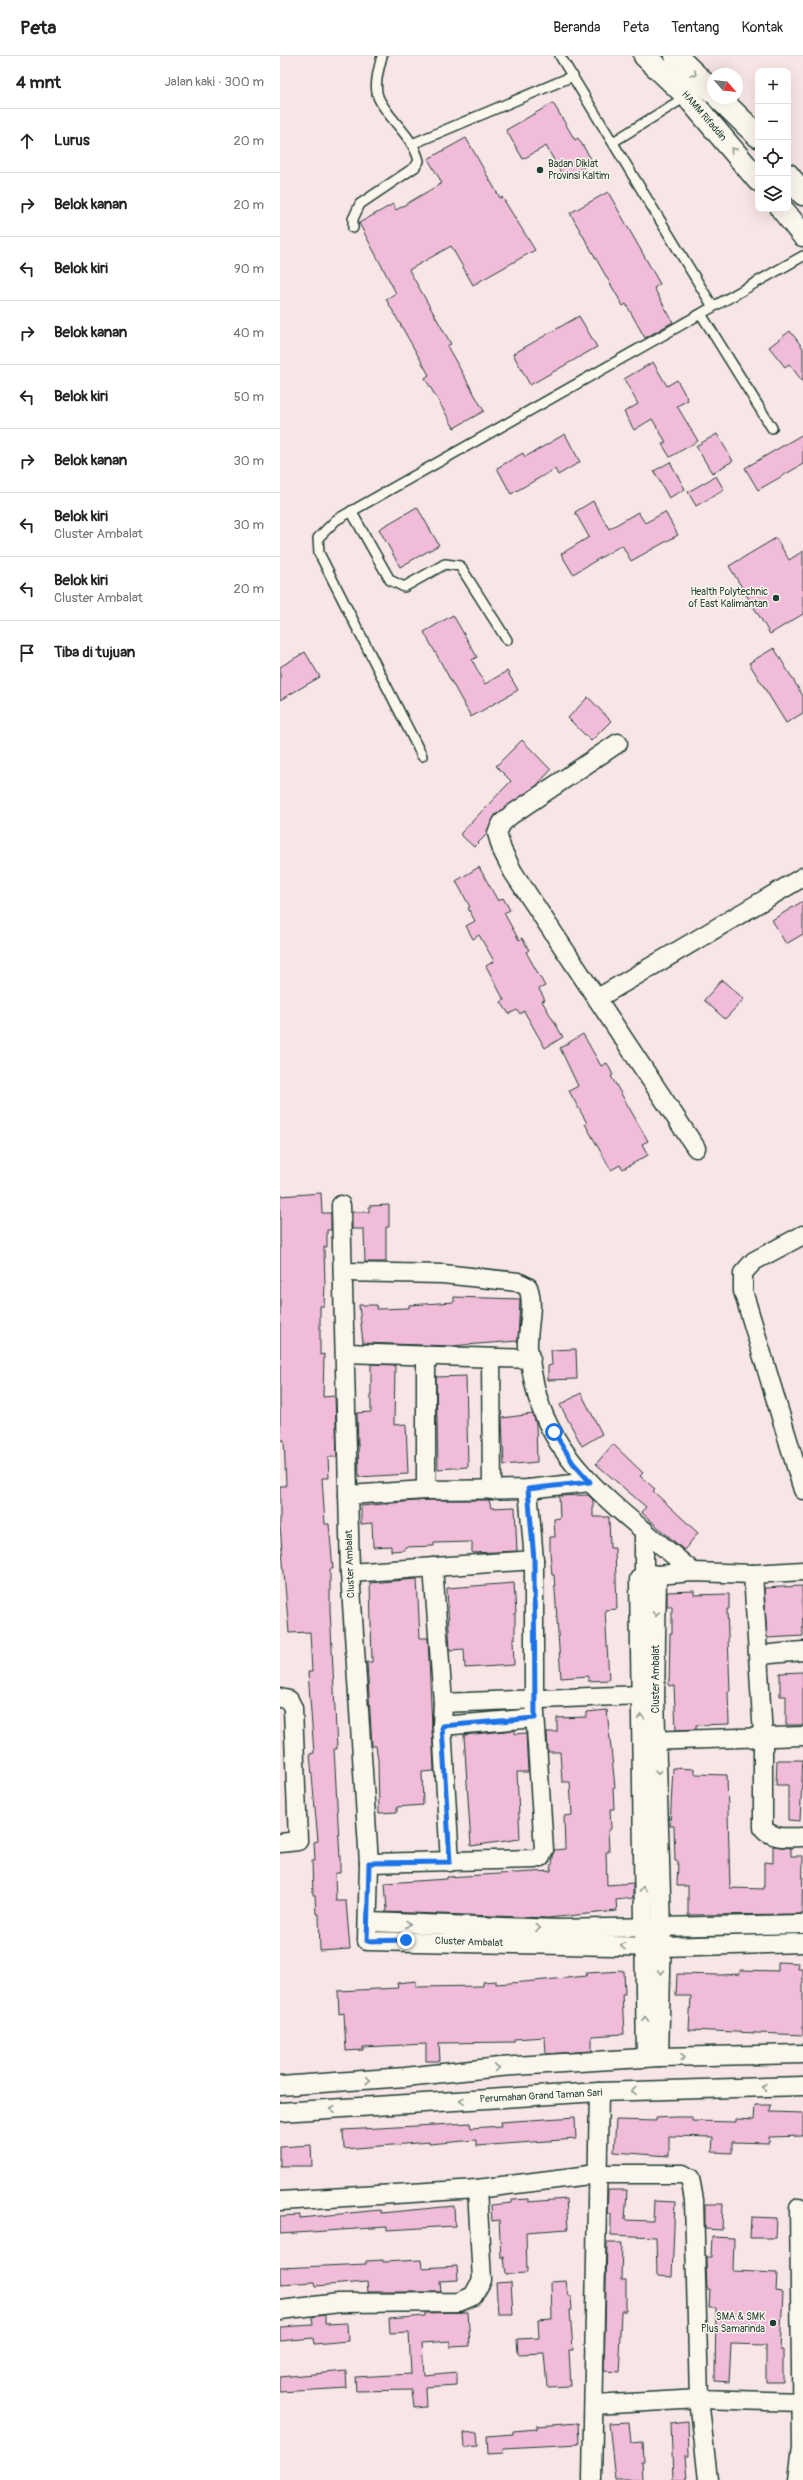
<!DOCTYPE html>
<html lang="id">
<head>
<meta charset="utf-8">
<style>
	:root { --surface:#fff; --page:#f6f6f6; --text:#222; --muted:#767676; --line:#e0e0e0 }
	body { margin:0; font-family:Pangolin,sans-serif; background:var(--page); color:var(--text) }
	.controls { position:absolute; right:12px; top:12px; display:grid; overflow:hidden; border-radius:8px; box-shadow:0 4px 16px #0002 }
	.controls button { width:36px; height:36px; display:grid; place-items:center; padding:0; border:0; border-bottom:1px solid var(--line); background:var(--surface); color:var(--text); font:20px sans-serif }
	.compass { position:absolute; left:427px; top:12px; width:36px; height:36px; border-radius:50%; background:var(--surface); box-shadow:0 4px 16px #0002; rotate:117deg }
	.stop { position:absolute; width:12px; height:12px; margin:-9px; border:3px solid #1a73e8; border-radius:50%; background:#fff }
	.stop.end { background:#1a73e8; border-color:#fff; box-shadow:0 1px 4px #0008 }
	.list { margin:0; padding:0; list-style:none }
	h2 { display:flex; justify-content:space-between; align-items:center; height:52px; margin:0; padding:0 16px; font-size:17px }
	h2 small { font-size:13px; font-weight:400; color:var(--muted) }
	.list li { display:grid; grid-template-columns:26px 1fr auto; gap:12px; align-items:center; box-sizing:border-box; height:64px; padding:0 16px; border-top:1px solid var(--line) }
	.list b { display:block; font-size:15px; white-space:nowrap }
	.list p { margin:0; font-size:13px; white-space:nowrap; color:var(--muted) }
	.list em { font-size:13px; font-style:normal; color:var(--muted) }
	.icon { flex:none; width:22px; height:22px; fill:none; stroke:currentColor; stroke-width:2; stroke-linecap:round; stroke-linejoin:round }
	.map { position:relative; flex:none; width:523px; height:2424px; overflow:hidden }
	header { display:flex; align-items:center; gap:24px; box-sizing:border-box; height:56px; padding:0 20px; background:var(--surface); border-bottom:1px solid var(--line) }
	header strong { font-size:19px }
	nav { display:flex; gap:22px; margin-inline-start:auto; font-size:14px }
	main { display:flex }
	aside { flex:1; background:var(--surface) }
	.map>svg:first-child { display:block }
</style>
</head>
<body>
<header>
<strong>Peta</strong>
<nav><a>Beranda</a><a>Peta</a><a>Tentang</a><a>Kontak</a></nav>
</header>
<main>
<aside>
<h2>4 mnt<small>Jalan kaki · 300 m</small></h2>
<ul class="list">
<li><svg class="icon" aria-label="ahead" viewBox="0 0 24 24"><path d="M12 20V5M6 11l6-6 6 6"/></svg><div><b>Lurus</b></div><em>20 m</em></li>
<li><svg class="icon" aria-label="right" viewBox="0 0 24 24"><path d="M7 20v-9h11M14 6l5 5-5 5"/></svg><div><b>Belok kanan</b></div><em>20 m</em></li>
<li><svg class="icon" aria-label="left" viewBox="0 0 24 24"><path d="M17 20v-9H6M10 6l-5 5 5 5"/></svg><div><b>Belok kiri</b></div><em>90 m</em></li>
<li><svg class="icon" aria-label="right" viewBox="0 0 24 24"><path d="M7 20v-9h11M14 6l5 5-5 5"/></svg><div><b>Belok kanan</b></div><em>40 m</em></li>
<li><svg class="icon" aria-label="left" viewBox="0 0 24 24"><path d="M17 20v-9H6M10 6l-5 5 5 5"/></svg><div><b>Belok kiri</b></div><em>50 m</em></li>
<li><svg class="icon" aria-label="right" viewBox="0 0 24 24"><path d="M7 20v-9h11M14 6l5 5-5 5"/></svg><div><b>Belok kanan</b></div><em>30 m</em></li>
<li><svg class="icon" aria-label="left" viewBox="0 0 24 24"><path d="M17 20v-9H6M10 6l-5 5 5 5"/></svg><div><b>Belok kiri</b><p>Cluster Ambalat</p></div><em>30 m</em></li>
<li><svg class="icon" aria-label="left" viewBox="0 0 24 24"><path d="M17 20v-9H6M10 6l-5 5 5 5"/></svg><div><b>Belok kiri</b><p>Cluster Ambalat</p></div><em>20 m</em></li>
<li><svg class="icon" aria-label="arrive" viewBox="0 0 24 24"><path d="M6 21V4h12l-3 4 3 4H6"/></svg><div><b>Tiba di tujuan</b></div></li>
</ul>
</aside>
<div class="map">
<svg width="523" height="2424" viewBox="0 0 523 2424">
	<rect width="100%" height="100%" fill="#f8e5e6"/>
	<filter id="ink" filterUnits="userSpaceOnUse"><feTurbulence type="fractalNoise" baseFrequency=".025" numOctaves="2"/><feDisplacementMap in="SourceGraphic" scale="8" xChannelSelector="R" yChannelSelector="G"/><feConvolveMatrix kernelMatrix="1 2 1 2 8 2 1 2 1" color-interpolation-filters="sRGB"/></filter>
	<g filter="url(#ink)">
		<!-- building -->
		<g fill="#f0bcd9" stroke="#1f3d34">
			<path d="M273,47L295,84L298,82L313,106L284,122L266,90L243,103L226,74Z"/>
			<path d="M186,82L220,142L222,141L255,194L193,229L171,190L129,214L171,288L167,290L204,355L174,372L145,322L149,319L106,243L116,237L79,167L113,148L116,154L162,127L148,103Z"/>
			<path d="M328,136L380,228L374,232L393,266L365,282L346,248L343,250L290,157Z"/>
			<path d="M299,260L317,291L250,329L233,298Z"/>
			<path d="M510,275L523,292V326L509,308L505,311L489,291Z"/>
			<path d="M373,306L387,330L397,324L408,344L397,350L418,385L390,401L382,388L386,386L372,363L354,374L344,356L358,348L344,323Z"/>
			<path d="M285,378L300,406L278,419L275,413L231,438L217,412L243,397L245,401Z"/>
			<path d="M437,378L453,405L432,417L416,390Z"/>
			<path d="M523,378V408L478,434L465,412Z"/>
			<path d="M390,406L405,433L389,442L374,415Z"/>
			<path d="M436,420L444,434L416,450L408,436Z"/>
			<path d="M313,445L329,473L358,456L365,467L385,456L398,479L351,505L342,489L293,518L281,498L309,481L295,456Z"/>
			<path d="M137,451L159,489L120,511L99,473Z"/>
			<path d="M496,482L509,504L523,495V558L490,578L449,510Z"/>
			<path d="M173,559L197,601L192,604L205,628L227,615L238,634L191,661L144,576Z"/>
			<path d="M494,592L523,640V657L506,667L469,607Z"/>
			<path d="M25,596L40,621L0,644V611Z"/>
			<path d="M308,641L331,665L311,685L288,662Z"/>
			<path d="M242,684L271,714L256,730L215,759L207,778L194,791L180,778L231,725L216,710Z"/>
			<path d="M199,811L218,845L223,842L230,854L224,857L239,884L242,882L249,894L246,896L265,930L259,933L265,944L262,945L283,981L265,992L244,955L240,958L237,954L229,958L221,946L224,944L206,910L214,905L199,879L193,883L186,870L195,865L188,852L190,851L176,825Z"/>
			<path d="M523,845V878L506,888L492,864Z"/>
			<path d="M442,924L464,943L445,963L424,944Z"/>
			<path d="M303,978L321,1010L327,1007L333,1019L331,1020L368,1085L362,1088L368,1099L343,1113L340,1109L331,1114L305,1068L307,1067L289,1035L298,1030L280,992Z"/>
			<path d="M41,1137L42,1157H51V1174H47V1191H44L45,1229L44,1250H40V1299L44,1298L43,1341L55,1340L57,1401H48L49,1422H42L45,1468H49L53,1513H50V1553L57,1693H54L55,1711L60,1802V1817H55L56,1845H66L70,1893L40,1895L39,1858H36L35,1839H33L32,1805H35L34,1786L38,1785L30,1698L34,1697L28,1616H32L30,1576L9,1577L0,1470V1430H6L4,1384H0V1140Z"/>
			<path d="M109,1149V1171H106V1206H85L84,1173H72V1156H89V1150Z"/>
			<path d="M174,1241L240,1243L238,1285L171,1290L83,1287L79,1249H97V1253L129,1252V1249L174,1246Z"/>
			<path d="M296,1293L297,1323L268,1324V1310L272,1309L271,1294Z"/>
			<path d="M91,1308L115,1309L114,1369L126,1368L128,1418L79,1421L77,1357L91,1356Z"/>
			<path d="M186,1320L188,1411L158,1413L156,1321Z"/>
			<path d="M301,1337L322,1378L302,1390L280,1349Z"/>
			<path d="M253,1358L256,1368L257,1406L224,1409L222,1362Z"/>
			<path d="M333,1388L363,1417L360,1420L375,1433L373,1435L418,1477L404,1494L361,1456L366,1451L316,1408Z"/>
			<path d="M308,1439L313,1444V1461H329L330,1492H335L337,1553L325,1554L329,1624L308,1625V1620L281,1622L274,1519H272L270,1496V1481H275L274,1463L280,1462L279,1440Z"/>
			<path d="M146,1444H209L211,1452L235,1451L237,1495L192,1497V1486L154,1487V1490L125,1491V1494L111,1495V1490L93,1491L92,1467L81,1468V1450Z"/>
			<path d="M137,1523L140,1582H148L154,1715L142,1716L143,1749L117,1751V1756L99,1757L98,1703L96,1690H92L87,1606H92L90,1527Z"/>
			<path d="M234,1527L236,1557H235V1583H233L234,1609L185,1612L184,1593L170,1594L167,1532Z"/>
			<path d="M522,1530L523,1580L487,1582L484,1532Z"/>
			<path d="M414,1535V1539L449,1538V1553H447L450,1635H448L449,1668L416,1669V1673L396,1674L394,1629L389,1630L390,1577H392V1550H387V1536Z"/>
			<path d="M523,1616V1669H506V1640H500V1617Z"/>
			<path d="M327,1654L335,1731L333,1732L334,1753H330L331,1773L328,1774L329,1796H326L327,1829L353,1827V1842L336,1844L337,1855L268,1862L105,1856L107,1854L105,1827L167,1823V1821L271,1815L274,1794L285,1793L284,1760L292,1759L290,1726H282L280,1696H268L267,1676H277V1662L307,1661V1656Z"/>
			<path d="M235,1674V1678L246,1677L248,1716H237L240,1783L191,1790L184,1679Z"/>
			<path d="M497,1704H523L520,1765L508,1764V1729H496Z"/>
			<path d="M393,1712L415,1713V1718L447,1719L450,1832L484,1833V1806L493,1807V1790L511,1792V1800H523L522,1858L408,1859V1830H397L398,1805H395L394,1770H390Z"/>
			<path d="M498,1906L519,1907L518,1913H523V1979L409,1974L411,1940H396L397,1918L441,1919L460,1918V1914L498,1915Z"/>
			<path d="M344,1915L345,1938H342L344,1978L312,1980V1995L266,1998L265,1981L234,1983V1986L159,1987L160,2005H146V1988L83,1991V1994L66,1995L64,1957L59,1958L58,1935L118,1932L117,1927L136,1925V1931L203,1930V1926L216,1925V1928L244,1926L307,1920L306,1917Z"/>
			<path d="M475,2049H491L490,2056L523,2057V2080L489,2081V2087L452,2086V2097L432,2096L433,2081L389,2080V2100L334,2096L336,2064L376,2065V2062L395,2061H412V2065L456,2066V2063L474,2064Z"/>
			<path d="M295,2061L296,2083L196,2090V2084L149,2088V2086L64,2093L63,2074L190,2067L191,2072L221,2070L220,2066Z"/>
			<path d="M31,2089L32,2110H0V2091Z"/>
			<path d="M328,2134H347L345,2164L373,2165L374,2145L395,2146L392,2221L377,2220L376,2181L331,2179V2158H327Z"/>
			<path d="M248,2143V2146L286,2143L288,2173L246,2176L247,2217L226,2218L224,2201H221L219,2164L212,2165L211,2149L232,2147V2144Z"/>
			<path d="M425,2148H443L442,2174L425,2173Z"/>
			<path d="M174,2150L175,2170L107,2174V2171L0,2178V2160L20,2159V2162L100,2154L101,2157Z"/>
			<path d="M471,2161L497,2162L496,2182H470Z"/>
			<path d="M432,2181L454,2182L453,2215L497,2217L496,2235L503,2236L500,2294H503V2326H486V2289L451,2288L449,2326L435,2325L436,2252H429L430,2233H427L426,2204V2201H431Z"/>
			<path d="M327,2187H342L341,2224H346V2255H341L339,2300H341L340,2316L324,2315Z"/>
			<path d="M103,2204V2206L141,2204L142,2212L177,2210L178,2224L160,2225L161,2236H88L87,2226L36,2230L35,2226L0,2228V2212L86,2208V2205Z"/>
			<path d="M286,2225L288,2240H291L292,2254H290L293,2294H289L291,2330L267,2331L264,2297L238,2298L237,2283L259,2282L258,2264L272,2263L271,2226Z"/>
			<path d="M231,2226L233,2258H218L216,2227Z"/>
			<path d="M188,2256L190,2290L170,2291V2285L142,2287L144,2319L177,2316V2329L145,2331L146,2351L134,2352L132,2334L76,2335L75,2321L131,2318L129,2276L110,2277L109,2263L145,2260V2257Z"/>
			<path d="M45,2259V2268L67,2267L68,2285L34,2288L33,2282L0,2285V2271L33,2269L32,2261Z"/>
			<path d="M66,2315L67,2332L0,2336V2321Z"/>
			<path d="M408,2365L409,2400H405L407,2424H393L391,2367Z"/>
			<path d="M349,2366L351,2387L363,2386L364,2406H361L362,2424H335L329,2367Z"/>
			<path d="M298,2367L299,2388L223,2392L224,2397L208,2398L207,2380L233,2378V2375L257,2373V2370Z"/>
			<path d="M197,2376L198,2390L185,2391L184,2377Z"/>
		</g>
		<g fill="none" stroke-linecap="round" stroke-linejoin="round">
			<!-- lane casing -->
			<g stroke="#1f3d34" stroke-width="12">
				<g id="lane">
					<path d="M280,0L433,251"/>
					<path d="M333,86L407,40"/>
					<path d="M132,88L293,20"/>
					<path d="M73,172V163L80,148L135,111L139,105C133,80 110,65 99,43C93,31 99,12 102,0"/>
					<path d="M421,258L492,372"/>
					<path d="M71,455L110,524L124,531L165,508L180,510L227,584"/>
					<path d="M142,700L39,497L38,482L56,464L523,200"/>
				</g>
			</g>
			<!-- street casing -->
			<g stroke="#1f3d34" stroke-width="21">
				<g id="street">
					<path d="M338,687L231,759L222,767L217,777L222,794L233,816L416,1092"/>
					<path d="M318,942L523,821"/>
					<path d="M61,1149L70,1517L89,1807L87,1885L382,1891L523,1887"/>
					<path d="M523,1179L474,1205L463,1217V1235L523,1434"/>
					<path d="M63,1216L163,1218L238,1226L248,1231C255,1250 247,1271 248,1291C250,1306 253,1324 257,1339C278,1417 356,1465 413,1516"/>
					<path d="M65,1297L251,1303"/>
					<path d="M146,1300V1434"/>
					<path d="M211,1302L212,1434"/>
					<path d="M68,1439L146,1434L248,1433L310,1426"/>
					<path d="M153,1511L163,1647L162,1670L170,1806"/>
					<path d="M70,1517L254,1504"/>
					<path d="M364,1517V1474"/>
					<path d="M473,1518L483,1680V1772C493,1784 509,1781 523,1781"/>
					<path d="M377,1519L375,1642L382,1872L379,2001"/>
					<path d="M480,1599L523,1595"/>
					<path d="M0,1642L9,1644L13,1652L18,1785L0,1787"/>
					<path d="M163,1647L361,1639"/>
					<path d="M162,1670L255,1662"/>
					<path d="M366,1685L523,1680"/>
					<path d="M89,1807L255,1803L261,1801L264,1794L254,1642V1504L248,1433"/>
					<path d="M89,1866L277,1873L523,1868"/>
					<path d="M366,2002L359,1523L364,1517L377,1519L413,1516L473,1518L523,1515"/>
					<path d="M0,2030L125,2021L220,2011L379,2001L523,1998"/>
					<path d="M0,2056L319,2036L523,2030"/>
					<path d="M0,2145L197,2133L317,2118H403L410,2122L414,2144L419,2343L523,2346"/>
					<path d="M0,2254L59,2247L179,2246L193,2240L202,2224L197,2133"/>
					<path d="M314,2349L419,2343L428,2424"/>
					<path d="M312,2424L319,2036"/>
					<path d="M518,2424L522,2391L519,2152"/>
				</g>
			</g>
			<!-- secondary casing -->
			<g stroke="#1f3d34" stroke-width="25">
				<g id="secondary">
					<path d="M365,0L407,40L478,124"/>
					<path d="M396,0L433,36"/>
					<path d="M439,42L478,80"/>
					<path d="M508,119L523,138"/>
					<path d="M502,153L523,179"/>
				</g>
			</g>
			<!-- lane -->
			<use href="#lane" stroke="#fbf7ec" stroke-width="9"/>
			<!-- street -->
			<use href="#street" stroke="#fbf7ec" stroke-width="18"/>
			<!-- secondary -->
			<use href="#secondary" stroke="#fbf7ec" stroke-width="22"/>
		</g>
		<!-- one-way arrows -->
		<defs><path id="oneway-chevron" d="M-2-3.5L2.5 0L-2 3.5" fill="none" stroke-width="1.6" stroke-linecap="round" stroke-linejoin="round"/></defs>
		<g stroke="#8d9a90">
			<use href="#oneway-chevron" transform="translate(414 18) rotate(44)"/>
			<use href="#oneway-chevron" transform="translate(453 94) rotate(-129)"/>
			<use href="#oneway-chevron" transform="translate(376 1558) rotate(91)"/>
			<use href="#oneway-chevron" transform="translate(361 1661) rotate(-91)"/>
			<use href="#oneway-chevron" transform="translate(378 1716) rotate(88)"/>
			<use href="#oneway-chevron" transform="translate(363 1833) rotate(-91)"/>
			<use href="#oneway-chevron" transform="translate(128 1868) rotate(2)"/>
			<use href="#oneway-chevron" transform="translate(258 1872) rotate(2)"/>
			<use href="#oneway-chevron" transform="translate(343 1890) rotate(-179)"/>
			<use href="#oneway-chevron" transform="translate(381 1916) rotate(91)"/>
			<use href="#oneway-chevron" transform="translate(365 1963) rotate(-91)"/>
			<use href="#oneway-chevron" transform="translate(403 2001) rotate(-2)"/>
			<use href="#oneway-chevron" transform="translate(217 2012) rotate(-5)"/>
			<use href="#oneway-chevron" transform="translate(88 2024) rotate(-4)"/>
			<use href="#oneway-chevron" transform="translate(484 2031) rotate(178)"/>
			<use href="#oneway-chevron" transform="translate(354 2035) rotate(178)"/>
			<use href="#oneway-chevron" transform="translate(182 2045) rotate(176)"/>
			<use href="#oneway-chevron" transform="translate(53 2053) rotate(176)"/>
		</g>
	</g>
	<g fill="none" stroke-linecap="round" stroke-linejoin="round" filter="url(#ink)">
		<!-- route -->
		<path stroke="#1a73e8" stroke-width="5" d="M126,1884L87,1885L89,1807L170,1806L162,1670L255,1662L254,1504L248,1433L310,1426L293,1407L274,1376"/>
	</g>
	<!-- markers -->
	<g fill="#1f3d34" stroke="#fbf7ec" stroke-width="1.5">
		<circle cx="260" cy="114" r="4"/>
		<circle cx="496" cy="542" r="4"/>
		<circle cx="493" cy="2267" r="4"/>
	</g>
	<g text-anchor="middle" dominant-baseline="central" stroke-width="3" stroke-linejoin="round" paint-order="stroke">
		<!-- street labels -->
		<g font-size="10" fill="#1f3d34" stroke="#fbf7ec">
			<text transform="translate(424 60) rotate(49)">HAMM Rifaddin</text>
			<text transform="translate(70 1508) rotate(-92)">Cluster Ambalat</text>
			<text transform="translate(376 1623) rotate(-90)">Cluster Ambalat</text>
			<text transform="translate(189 1886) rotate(2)">Cluster Ambalat</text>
			<text transform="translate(261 2040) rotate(-3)">Perumahan Grand Taman Sari</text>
		</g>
		<!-- poi labels -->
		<g font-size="10" fill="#1f3d34" stroke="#fbf7ec" text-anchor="end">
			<text x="268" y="108" text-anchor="start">Badan Diklat<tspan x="268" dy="12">Provinsi Kaltim</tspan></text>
			<text x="488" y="536">Health Polytechnic<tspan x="488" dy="12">of East Kalimantan</tspan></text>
			<text x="485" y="2261">SMA &amp; SMK<tspan x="485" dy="12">Plus Samarinda</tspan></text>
		</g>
	</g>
</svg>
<div class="controls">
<button>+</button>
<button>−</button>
<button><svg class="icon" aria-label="locate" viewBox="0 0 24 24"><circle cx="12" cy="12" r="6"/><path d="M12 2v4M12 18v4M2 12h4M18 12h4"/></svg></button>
<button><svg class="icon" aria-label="layers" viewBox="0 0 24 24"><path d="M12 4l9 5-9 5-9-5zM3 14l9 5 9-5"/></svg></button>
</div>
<svg class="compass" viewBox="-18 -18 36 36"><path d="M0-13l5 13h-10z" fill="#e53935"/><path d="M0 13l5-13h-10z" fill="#767676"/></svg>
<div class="stop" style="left:274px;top:1376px"></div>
<div class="stop end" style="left:126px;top:1884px"></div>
</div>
</main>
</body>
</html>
